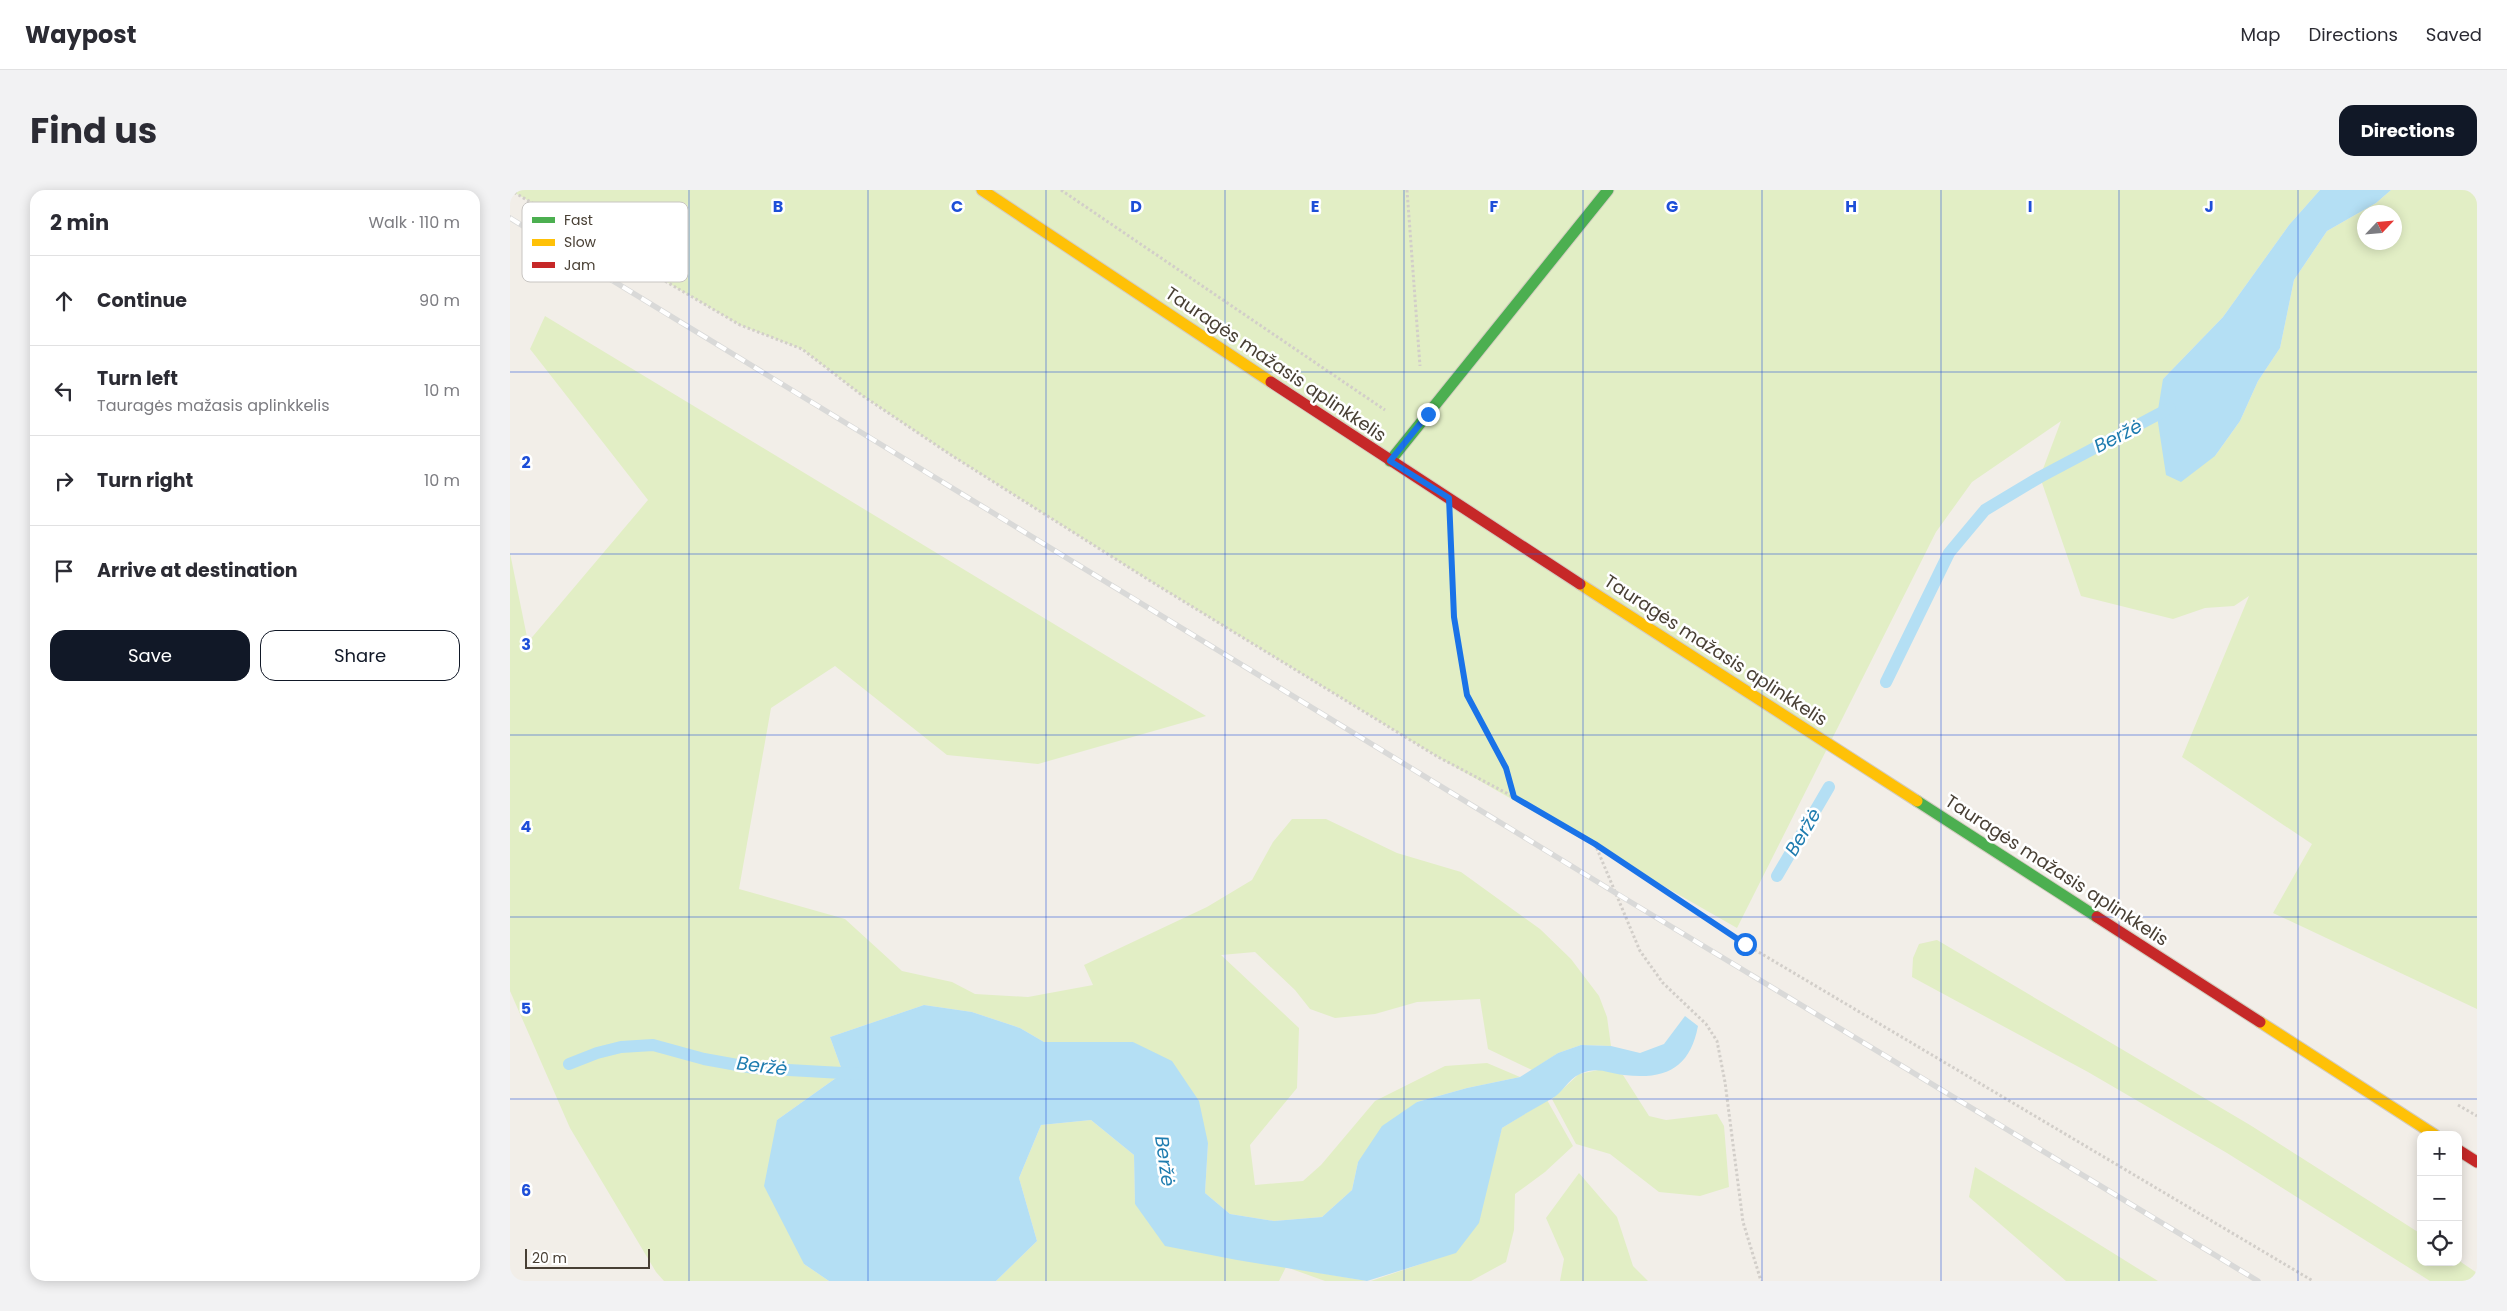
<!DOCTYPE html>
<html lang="en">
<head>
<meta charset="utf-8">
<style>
	:root { --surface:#fff; --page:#f2f2f3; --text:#2b2b33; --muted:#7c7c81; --line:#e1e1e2; --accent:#111827 }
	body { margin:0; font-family:Poppins,sans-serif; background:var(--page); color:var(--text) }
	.controls { position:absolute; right:15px; bottom:15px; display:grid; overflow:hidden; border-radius:10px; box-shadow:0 2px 12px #0003 }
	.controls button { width:45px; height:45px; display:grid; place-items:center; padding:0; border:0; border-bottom:1px solid var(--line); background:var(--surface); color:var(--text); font:25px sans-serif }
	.compass { position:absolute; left:1847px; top:15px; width:45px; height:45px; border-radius:50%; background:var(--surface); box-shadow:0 2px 12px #0003; rotate:64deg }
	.scale { position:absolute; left:15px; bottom:12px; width:125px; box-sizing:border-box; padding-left:5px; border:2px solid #483f34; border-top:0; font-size:14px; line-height:18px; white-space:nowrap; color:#483f34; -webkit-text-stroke:4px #fff; paint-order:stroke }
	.stop { position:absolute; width:15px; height:15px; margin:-11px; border:4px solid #1a73e8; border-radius:50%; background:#fff }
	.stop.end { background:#1a73e8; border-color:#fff; box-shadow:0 1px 5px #0008 }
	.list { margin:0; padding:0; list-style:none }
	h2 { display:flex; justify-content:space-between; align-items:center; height:65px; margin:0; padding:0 20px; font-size:21px }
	h2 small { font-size:16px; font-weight:400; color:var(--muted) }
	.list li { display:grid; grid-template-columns:32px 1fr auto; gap:15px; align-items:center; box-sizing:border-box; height:90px; padding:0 20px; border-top:1px solid var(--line) }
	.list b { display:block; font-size:19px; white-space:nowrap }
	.list p { margin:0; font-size:16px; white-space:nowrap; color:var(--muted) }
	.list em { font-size:16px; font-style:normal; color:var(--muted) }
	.actions { display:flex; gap:10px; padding:15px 20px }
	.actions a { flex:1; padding:11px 0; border:1px solid var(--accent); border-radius:15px; text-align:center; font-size:18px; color:var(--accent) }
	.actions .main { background:var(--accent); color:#fff }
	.icon { flex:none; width:28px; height:28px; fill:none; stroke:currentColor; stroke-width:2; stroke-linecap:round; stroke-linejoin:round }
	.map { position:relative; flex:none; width:1967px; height:1091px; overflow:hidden; border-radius:15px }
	header { display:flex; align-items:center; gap:30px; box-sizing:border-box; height:70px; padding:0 25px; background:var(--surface); border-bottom:1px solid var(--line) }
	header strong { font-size:24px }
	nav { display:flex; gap:28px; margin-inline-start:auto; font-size:18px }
	.intro { display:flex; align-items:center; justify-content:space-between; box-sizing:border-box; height:120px; padding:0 30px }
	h1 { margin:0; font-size:35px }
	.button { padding:12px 22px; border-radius:15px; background:var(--accent); color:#fff; font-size:18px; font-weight:700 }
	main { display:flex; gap:30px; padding:0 30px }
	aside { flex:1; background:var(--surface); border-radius:15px; box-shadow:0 2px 12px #0003 }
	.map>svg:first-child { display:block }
</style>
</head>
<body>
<header>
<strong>Waypost</strong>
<nav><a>Map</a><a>Directions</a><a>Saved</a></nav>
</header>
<div class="intro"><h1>Find us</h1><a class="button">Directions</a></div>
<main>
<aside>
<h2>2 min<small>Walk · 110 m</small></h2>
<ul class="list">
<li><svg class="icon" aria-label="ahead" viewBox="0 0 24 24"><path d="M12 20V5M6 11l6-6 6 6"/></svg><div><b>Continue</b></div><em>90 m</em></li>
<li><svg class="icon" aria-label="left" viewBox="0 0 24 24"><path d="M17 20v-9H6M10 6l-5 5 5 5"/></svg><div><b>Turn left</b><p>Tauragės mažasis aplinkkelis</p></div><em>10 m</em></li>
<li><svg class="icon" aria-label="right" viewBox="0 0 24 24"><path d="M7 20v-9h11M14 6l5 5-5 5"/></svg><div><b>Turn right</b></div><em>10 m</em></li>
<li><svg class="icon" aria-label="arrive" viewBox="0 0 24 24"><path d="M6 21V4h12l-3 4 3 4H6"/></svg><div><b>Arrive at destination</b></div></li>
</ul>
<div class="actions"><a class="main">Save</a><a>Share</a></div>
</aside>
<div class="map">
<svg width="1967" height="1091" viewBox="0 0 1967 1091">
	<rect width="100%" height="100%" fill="#f2eee8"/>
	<!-- green -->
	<g fill="#e2eec5" fill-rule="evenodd">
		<path d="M0,0H1810L1779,35L1713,127L1653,189L1705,266L1730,231L1748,191L1770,158L1784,90L1817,41L1866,13L1881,0H1967V819L1763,723L1802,654L1672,567L1739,406L1724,416L1695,418L1663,429L1571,406L1530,287L1551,231L1462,292L1426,342L1227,738L928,567L642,392L441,265L353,206L292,159L230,135ZM1854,22H1884V52H1854Z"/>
		<path d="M35,126L696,526L528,574L437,565L325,476L261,518L229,699L335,729L392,781L442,792L465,804L518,807L583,795L574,775L697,717L742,690L763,652L782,629H816L887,663L951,682L1030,739L1061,769L1089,806L1097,827L1101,856L1071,855L1048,863L1022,880L978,859L970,809L907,812L865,824L825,828L800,819L785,800L745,762L711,765L789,838L787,898L740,955L745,995L793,991L811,975L865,911L935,876L977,873L1010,887L957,898L907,912L848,972L842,1000L812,1027L764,1031L720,1024L695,1003L698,953L623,852H534L510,838L462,822L414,815L320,847L333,883L267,930L294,1074L319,1091H154L146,1082L60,938L0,801V363L18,452L138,310L20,159Z"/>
		<path d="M1427,750L1740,935L1897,1035L1911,1044V1072H1948V1070L1967,1083V1091H1920L1717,963L1578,882L1402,787L1403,768L1409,754Z"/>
		<path d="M1093,879L1113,885L1139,926L1156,930L1207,924L1214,936L1219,997L1190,1006L1149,1002L1100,964L1066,954L1042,909L1069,884Z"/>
		<path d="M1037,910L1063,956L1035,982L1005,1004L1004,1040L996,1072L961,1091H861L946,1062L983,971L992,938Z"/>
		<path d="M581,930L624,965L625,1014L776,1077L857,1091H815L776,1077L769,1091H486L527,1051L509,988L531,935Z"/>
		<path d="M1465,977L1648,1091H1556L1459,1007Z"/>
		<path d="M1069,983L1107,1027L1123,1076L1138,1091H1050L1054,1069L1036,1028Z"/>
	</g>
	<!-- water -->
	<g fill="#b4dff4">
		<path d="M1810,0H1881L1866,13L1817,41L1784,90L1770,158L1748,191L1730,231L1705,266L1671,292L1656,285L1647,226L1653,189L1713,127L1779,35Z"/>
		<path d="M414,815L462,822L510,838L534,852H623L662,871L689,911L698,953L695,1003L720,1024L764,1031L812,1027L842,1000L848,972L872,936L907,912L957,898L1010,887L1048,863L1071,855L1101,856L1130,863L1154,854L1175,826L1188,836C1180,878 1156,890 1114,885C1097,883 1087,876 1070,884C1058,889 1052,904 1041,909C1025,918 1008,928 992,938L969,1033L946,1063L857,1091L727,1070L655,1056L625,1014L624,965L581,930L531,935L509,988L527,1051L486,1091H319L294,1074L254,996L267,930L333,883L320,847Z"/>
	</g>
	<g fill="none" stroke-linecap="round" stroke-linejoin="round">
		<!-- stream -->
		<g stroke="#b4dff4" stroke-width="12">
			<path d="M1376,492L1439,363L1475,320L1530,287L1660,218"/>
			<path d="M1267,686L1319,597"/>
			<path d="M59,874L87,863L111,857L143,855L194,869L244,878L350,884"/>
		</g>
		<!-- fast casing -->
		<g stroke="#d3ccc0" stroke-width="13">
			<g id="fast">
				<path d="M880,271L1098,0"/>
				<path d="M1407,611L1587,727"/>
			</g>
		</g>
		<!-- slow casing -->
		<g stroke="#d3ccc0" stroke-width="13">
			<g id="slow">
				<path d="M472,0L761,192"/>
				<path d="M1070,394L1407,611"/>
				<path d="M1750,832L1925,945"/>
			</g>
		</g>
		<!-- jam casing -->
		<g stroke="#d3ccc0" stroke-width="13">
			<g id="jam">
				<path d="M761,192L1070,394"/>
				<path d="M1587,727L1750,832"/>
				<path d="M1948,960L1967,972"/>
			</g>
		</g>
		<!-- path -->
		<g stroke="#d2cec9" stroke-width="3" stroke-dasharray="2.5 2.5" stroke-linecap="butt">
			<path d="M0,0L230,135L292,159L353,206L441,265L642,392L928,567L1004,607"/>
			<path d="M551,0L875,220"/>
			<path d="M897,0L910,176"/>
			<path d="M941,352L944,427L957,505L996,578L1004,607L1085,654L1130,761L1153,793L1196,834L1207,851L1215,892L1233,1032L1251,1091"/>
			<path d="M1086,655L1235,754L1803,1091"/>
			<path d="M1948,915L1967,926"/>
		</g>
		<!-- fast -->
		<use href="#fast" stroke="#4caf50" stroke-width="11"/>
		<!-- slow -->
		<use href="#slow" stroke="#ffc107" stroke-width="11"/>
		<!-- jam -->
		<use href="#jam" stroke="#c62828" stroke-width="11"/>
		<!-- rail casing -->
		<g stroke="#d9d9d8" stroke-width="5.5">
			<path id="rail" d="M0,28L1104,702L1748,1091"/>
		</g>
		<!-- rail -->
		<use href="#rail" stroke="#fff" stroke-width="4" stroke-dasharray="11" stroke-linecap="butt"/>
	</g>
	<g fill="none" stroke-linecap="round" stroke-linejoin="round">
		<!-- route -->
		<path stroke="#1a73e8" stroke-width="6" d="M918,224L880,271L939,308L944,427L957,505L996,578L1004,607L1085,654L1235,754"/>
	</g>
	<!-- grid -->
	<path fill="none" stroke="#1d4ed8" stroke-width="1" stroke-opacity="0.55" d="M179,0V1091M358,0V1091M536,0V1091M715,0V1091M894,0V1091M1073,0V1091M1252,0V1091M1431,0V1091M1609,0V1091M1788,0V1091M0,182H1967M0,364H1967M0,545H1967M0,727H1967M0,909H1967"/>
	<g text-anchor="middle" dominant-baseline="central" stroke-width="5" stroke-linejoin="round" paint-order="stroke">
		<!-- street labels -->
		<g font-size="18" fill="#483f34" stroke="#fff">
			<text transform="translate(766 174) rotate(34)">Tauragės mažasis aplinkkelis</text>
			<text transform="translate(1206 460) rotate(33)">Tauragės mažasis aplinkkelis</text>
			<text transform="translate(1547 680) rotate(33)">Tauragės mažasis aplinkkelis</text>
		</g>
		<!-- water labels -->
		<g font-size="19" font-style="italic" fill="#1e7caf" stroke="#fff">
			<text transform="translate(1608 246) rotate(-27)">Beržė</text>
			<text transform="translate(1293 642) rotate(-59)">Beržė</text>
			<text transform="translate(252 876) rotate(7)">Beržė</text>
			<text transform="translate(655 971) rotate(82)">Beržė</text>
		</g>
	</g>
	<!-- legend -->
	<rect x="12" y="12" width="166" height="80" rx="8" fill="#fff" stroke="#c8c5c2" stroke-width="1"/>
	<rect x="22" y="27" width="23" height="6" fill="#4caf50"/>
	<rect x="22" y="49" width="23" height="7" fill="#ffc107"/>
	<rect x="22" y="72" width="23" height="6" fill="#c62828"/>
	<g font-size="14" fill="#483f34">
		<text x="54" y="35">Fast</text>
		<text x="54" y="57">Slow</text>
		<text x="54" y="80">Jam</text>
	</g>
	<g font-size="16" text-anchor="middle" font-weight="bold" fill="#1d4ed8" stroke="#fff" stroke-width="5" stroke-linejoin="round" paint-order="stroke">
		<text x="268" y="22">B</text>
		<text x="447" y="22">C</text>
		<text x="626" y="22">D</text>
		<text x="805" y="22">E</text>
		<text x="984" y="22">F</text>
		<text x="1162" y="22">G</text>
		<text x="1341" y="22">H</text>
		<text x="1520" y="22">I</text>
		<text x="1699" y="22">J</text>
		<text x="16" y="278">2</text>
		<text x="16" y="460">3</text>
		<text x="16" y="642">4</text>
		<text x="16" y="824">5</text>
		<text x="16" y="1006">6</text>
	</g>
</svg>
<div class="controls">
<button>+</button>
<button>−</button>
<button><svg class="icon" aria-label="locate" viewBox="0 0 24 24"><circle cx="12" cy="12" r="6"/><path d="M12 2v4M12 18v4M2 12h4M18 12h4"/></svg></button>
</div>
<svg class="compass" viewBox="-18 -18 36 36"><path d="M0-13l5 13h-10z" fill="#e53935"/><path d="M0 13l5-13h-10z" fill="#7c7c81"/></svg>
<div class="scale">20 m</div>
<div class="stop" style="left:1235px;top:754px"></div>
<div class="stop end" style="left:918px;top:224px"></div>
</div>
</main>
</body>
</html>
